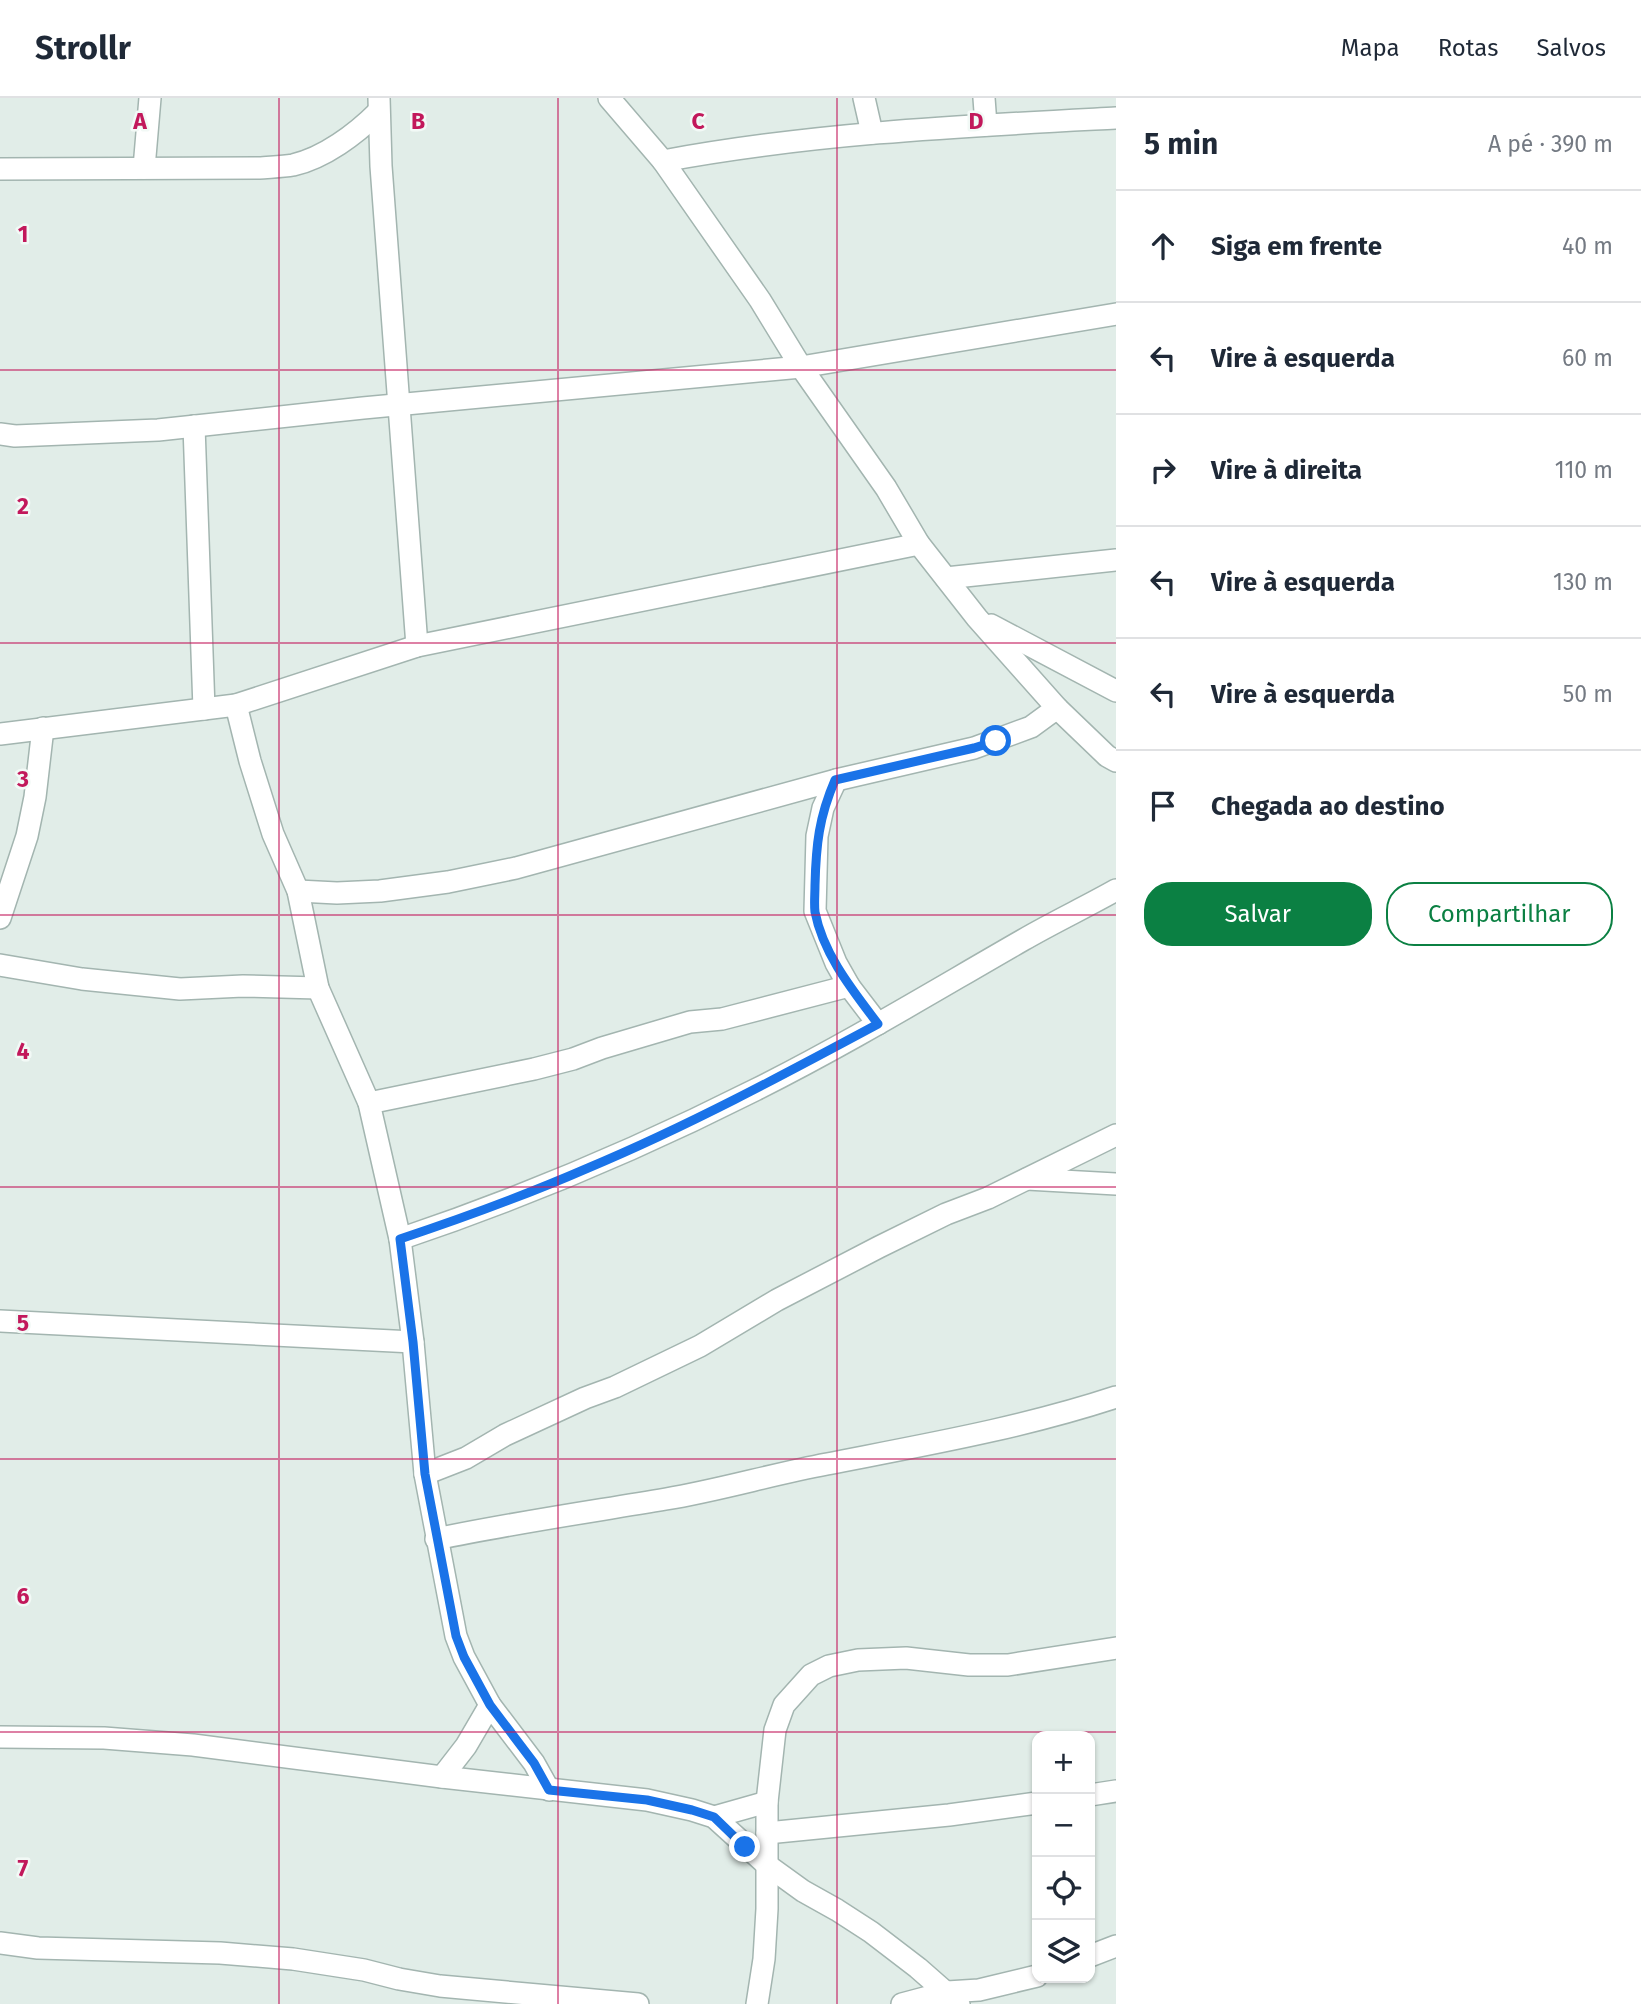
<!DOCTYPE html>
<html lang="pt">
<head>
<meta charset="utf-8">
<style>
	:root { --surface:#fff; --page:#f2f2f3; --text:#1f2937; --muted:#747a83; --line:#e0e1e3; --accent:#0b8043 }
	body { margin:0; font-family:"Fira Sans",sans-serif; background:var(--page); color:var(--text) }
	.controls { position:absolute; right:21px; bottom:21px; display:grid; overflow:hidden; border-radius:14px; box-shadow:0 2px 5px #0004 }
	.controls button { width:63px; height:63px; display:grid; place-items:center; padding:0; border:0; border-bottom:2px solid var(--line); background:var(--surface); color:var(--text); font:35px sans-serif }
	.stop { position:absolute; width:21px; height:21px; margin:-16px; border:5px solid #1a73e8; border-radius:50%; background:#fff }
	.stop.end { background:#1a73e8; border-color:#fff; box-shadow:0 2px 7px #0008 }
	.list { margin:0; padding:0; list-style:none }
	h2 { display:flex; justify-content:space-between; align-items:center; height:91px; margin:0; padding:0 28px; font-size:30px }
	h2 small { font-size:23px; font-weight:400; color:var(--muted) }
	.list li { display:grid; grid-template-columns:46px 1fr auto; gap:21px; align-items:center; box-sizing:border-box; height:112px; padding:0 28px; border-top:2px solid var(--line) }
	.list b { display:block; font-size:26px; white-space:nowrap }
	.list em { font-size:23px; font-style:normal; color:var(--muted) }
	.actions { display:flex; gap:14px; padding:21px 28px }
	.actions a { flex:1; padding:16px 0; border:2px solid var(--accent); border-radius:28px; text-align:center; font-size:24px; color:var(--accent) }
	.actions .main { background:var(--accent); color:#fff }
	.icon { flex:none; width:38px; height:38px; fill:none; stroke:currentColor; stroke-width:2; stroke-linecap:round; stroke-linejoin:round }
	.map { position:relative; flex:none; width:1116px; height:1906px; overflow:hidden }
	header { display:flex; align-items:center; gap:42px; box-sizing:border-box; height:98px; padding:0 35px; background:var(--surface); border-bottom:2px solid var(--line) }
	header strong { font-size:33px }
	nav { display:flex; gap:38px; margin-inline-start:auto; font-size:24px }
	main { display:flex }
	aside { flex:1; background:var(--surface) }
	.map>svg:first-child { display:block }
</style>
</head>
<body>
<header>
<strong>Strollr</strong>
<nav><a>Mapa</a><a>Rotas</a><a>Salvos</a></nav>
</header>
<main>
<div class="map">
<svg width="1116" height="1906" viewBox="0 0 1116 1906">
	<rect width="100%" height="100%" fill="#e1ede8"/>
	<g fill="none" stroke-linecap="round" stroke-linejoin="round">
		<!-- street casing -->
		<g stroke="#a3b5b0" stroke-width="24">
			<g id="street">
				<path d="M379,0L381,68L417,548"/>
				<path d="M609,0L663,63C813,35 965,28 1116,20"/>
				<path d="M864,0L872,35"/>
				<path d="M984,0L986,27"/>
				<path d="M663,63L760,202L801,269L886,390L919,446L977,520L1057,610L1107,658L1116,663"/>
				<path d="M144,70L150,0"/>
				<path d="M0,71L259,70C270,69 282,69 293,67C324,60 356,36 378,14"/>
				<path d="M194,328L204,611"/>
				<path d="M0,336L15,338L158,332L363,310L801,269L1116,216"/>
				<path d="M946,480L1116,462"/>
				<path d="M991,527L1116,593"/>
				<path d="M236,607L250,663L273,736L298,793L318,890L369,1005L400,1141L413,1244L425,1376L456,1538L464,1559L490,1607L534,1665L549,1692"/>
				<path d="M0,636L236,607L417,548L919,446"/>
				<path d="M836,682L823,710L817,738L815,813L836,865L849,888"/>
				<path d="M298,793L337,795L380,793L448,784L516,770L836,682L974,650L1031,629L1057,610"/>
				<path d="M0,820L27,738L35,699L43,630"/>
				<path d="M0,867L82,881L180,891L243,888L318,890"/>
				<path d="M369,1005L534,971L573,961L602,950L690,924L722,921L849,888L878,926"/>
				<path d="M1027,1081L1116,1086"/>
				<path d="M400,1141C522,1100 640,1050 755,992C847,946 934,893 1023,842C1054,824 1086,809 1116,792"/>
				<path d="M0,1223L413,1244"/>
				<path d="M425,1376L466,1360L505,1337L585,1300L615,1289L700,1248L777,1202L879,1149L946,1116L988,1100L1116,1037"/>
				<path d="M436,1441C512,1425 589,1414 666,1401C720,1392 773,1376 827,1366C924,1347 1022,1330 1116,1299"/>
				<path d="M0,1639L104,1640L193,1647L442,1679L647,1702L692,1712L714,1719L767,1767L803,1793L837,1812L871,1834L918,1870L959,1906"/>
				<path d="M442,1679L466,1648L490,1607"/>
				<path d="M1090,1697L1116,1693"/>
				<path d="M714,1719L767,1704"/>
				<path d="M767,1735L949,1717L1037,1705"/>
				<path d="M0,1845L38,1850L220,1855L293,1861L364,1872L399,1881L440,1888L638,1906"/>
				<path d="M1090,1858L1116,1848"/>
				<path d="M757,1906L764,1861L767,1811V1704L775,1632L784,1607L811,1577L829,1568L858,1562L906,1560L969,1567H1008L1116,1550"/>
				<path d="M902,1906L947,1894L979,1892L1037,1878"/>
			</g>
		</g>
		<!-- street -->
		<use href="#street" stroke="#fff" stroke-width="21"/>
	</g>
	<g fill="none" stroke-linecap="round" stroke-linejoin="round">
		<!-- route -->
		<path stroke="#1a73e8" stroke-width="9" d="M745,1749L714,1719L692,1712L647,1702L549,1692L534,1665L490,1607L464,1559L456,1538L425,1376L413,1244L400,1141C463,1120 526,1097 588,1070C688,1028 783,977 878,926C853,893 823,856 815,814C814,806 815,796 815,787C816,747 819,719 835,682L974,650L996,643"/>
	</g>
	<!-- grid -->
	<path fill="none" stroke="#c2185b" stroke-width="2" stroke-opacity="0.55" d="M279,0V1906M558,0V1906M837,0V1906M0,272H1116M0,545H1116M0,817H1116M0,1089H1116M0,1361H1116M0,1634H1116"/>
	<g font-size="23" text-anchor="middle" font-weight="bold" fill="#c2185b" stroke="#f2f9f6" stroke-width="5" stroke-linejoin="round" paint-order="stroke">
		<text x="140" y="31">A</text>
		<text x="418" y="31">B</text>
		<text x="698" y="31">C</text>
		<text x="976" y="31">D</text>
		<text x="23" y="144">1</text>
		<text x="23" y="416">2</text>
		<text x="23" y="689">3</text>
		<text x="23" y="961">4</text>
		<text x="23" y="1233">5</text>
		<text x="23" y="1506">6</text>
		<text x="23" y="1778">7</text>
	</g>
</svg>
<div class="controls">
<button>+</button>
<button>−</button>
<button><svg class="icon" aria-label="locate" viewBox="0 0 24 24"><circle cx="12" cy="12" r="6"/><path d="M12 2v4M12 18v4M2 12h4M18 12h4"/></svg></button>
<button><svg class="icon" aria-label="layers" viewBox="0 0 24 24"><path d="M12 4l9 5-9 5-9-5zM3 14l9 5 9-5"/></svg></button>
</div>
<div class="stop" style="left:996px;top:643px"></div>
<div class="stop end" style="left:745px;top:1749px"></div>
</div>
<aside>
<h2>5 min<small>A pé · 390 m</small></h2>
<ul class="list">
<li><svg class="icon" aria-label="ahead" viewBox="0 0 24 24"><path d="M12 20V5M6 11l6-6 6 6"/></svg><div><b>Siga em frente</b></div><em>40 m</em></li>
<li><svg class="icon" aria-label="left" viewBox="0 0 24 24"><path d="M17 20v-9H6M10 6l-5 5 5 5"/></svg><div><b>Vire à esquerda</b></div><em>60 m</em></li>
<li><svg class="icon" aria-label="right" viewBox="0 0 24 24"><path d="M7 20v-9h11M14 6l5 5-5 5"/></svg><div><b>Vire à direita</b></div><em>110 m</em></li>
<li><svg class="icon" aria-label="left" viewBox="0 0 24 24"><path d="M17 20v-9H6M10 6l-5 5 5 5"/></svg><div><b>Vire à esquerda</b></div><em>130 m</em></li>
<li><svg class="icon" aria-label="left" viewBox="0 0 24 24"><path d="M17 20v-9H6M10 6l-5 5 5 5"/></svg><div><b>Vire à esquerda</b></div><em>50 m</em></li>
<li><svg class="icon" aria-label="arrive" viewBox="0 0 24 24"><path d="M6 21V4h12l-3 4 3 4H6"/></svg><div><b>Chegada ao destino</b></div></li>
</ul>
<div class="actions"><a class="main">Salvar</a><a>Compartilhar</a></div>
</aside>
</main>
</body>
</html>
